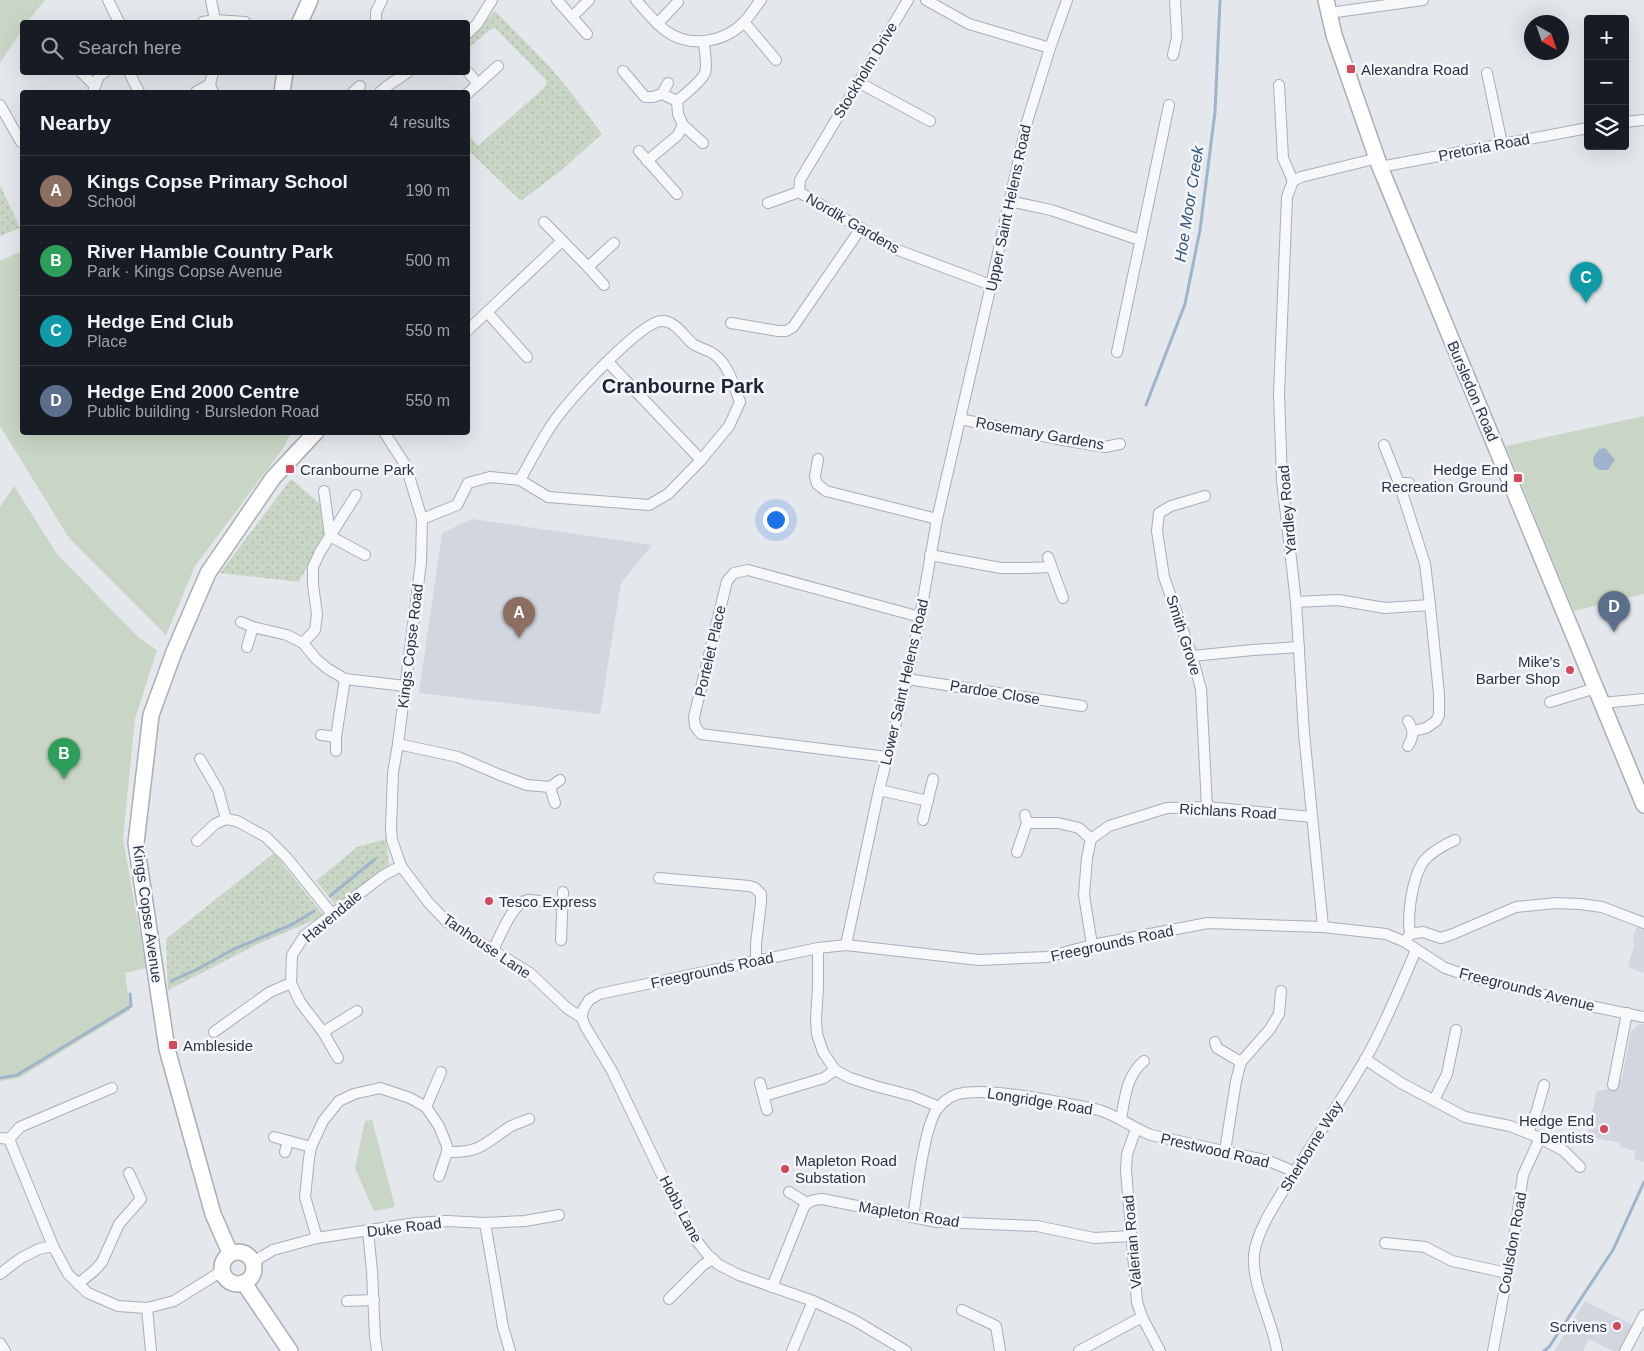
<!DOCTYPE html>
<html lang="en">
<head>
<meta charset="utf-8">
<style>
	:root { --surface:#171b24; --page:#20242c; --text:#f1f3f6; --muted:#9ea1a6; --line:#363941; --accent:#d1495b }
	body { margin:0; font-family:Arial,sans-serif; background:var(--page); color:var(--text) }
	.controls { position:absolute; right:15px; top:15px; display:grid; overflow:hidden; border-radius:5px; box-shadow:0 5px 20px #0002 }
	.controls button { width:45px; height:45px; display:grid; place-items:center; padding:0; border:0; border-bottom:1px solid var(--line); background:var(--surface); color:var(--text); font:25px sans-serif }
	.compass { position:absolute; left:1524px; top:15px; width:45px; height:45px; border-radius:50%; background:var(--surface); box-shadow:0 5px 20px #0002; rotate:140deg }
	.you { position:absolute; left:775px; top:519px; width:18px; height:18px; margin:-12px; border:4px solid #fff; border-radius:50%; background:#1a73e8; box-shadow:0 0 0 8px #1a73e833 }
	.badge { display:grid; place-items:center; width:32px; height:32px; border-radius:50%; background:var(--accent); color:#fff; font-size:16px; font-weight:700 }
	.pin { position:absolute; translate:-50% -41px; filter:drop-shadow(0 1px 2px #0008) }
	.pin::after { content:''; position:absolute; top:26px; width:18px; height:15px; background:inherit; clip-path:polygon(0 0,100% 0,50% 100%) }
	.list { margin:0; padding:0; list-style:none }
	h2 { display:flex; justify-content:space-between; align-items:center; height:65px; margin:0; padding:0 20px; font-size:21px }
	h2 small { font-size:16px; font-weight:400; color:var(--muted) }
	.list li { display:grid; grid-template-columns:32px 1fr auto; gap:15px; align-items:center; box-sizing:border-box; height:70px; padding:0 20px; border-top:1px solid var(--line) }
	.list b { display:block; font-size:19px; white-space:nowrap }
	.list p { margin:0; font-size:16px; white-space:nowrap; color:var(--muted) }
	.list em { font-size:16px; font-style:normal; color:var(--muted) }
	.icon { flex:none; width:28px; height:28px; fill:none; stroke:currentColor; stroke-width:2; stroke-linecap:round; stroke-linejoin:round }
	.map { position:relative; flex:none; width:1644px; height:1351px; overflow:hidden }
	.search { position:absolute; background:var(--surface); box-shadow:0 5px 20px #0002; left:20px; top:20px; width:450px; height:55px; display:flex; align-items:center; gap:12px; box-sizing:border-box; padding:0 18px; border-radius:5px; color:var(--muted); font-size:19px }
	.panel { position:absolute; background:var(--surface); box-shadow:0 5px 20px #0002; left:20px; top:90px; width:450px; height:345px; border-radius:5px }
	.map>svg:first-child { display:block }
</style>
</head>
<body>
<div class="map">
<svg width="1644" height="1351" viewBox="0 0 1644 1351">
	<defs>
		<pattern id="grass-dots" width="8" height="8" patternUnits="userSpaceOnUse" patternTransform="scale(1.25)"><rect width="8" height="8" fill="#c9d6c5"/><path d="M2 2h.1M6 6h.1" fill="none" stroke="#adb8ab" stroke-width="1.8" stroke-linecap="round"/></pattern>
	</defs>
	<rect width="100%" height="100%" fill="#e4e7ec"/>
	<!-- built -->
	<g fill="#d2d6de">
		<path d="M472,519L652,545L621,583L600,714L419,693L442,533Z"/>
		<path d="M1638,924L1644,927V973L1628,967L1634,946L1633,936Z"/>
		<path d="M1639,1024H1644V1162L1634,1159L1636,1151L1620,1147V1143L1587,1136L1597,1091L1606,1090L1622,1079L1631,1031Z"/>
		<path d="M1585,1301L1637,1327L1624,1351H1613L1589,1339L1583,1351H1554Z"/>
	</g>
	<!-- grass -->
	<g fill="url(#grass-dots)">
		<path d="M495,11L550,67L570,91L602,134L563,169L521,201L468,150V134L478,146L544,88L547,81L495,28L491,29L468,48V40Z"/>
		<path d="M0,185L20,228L0,236Z"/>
		<path d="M291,479L334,516L299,582L220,573Z"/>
		<path d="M386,839L389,866L337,906L316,881L357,847Z"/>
		<path d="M274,853L324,916L260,943L168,990L166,939Z"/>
	</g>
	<!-- green -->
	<g fill="#c9d6c5">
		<path d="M0,0H45L27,22H22V30L0,63Z"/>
		<path d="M22,251V432L291,433L282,450L195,566L166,635L69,538L0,426V261Z"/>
		<path d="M1644,416V594L1574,611L1506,446Z"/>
		<path d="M14,486L57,554L139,638L157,650L135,719L123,839L146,968L125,973L130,1010L19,1078L0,1081V507Z"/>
		<path d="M372,1120L395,1207L374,1211L355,1168L365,1121Z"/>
	</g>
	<!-- water -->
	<path fill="#9fb4cc" d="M1605,448L1615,460L1608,470H1600L1594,466L1593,458L1599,449Z"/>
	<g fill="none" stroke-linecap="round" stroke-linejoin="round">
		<!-- stream -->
		<g stroke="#9fb4cc" stroke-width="3">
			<path d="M1146,405L1185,304L1200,230L1215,112L1220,0"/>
			<path d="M330,896L375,859"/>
			<path d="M171,981L198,969L232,950L293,924L314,911"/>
			<path d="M0,1078L17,1075L131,1006L130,994"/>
			<path d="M1544,1351L1549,1347L1613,1250L1644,1182"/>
		</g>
		<!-- street casing -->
		<g stroke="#a9aeb7" stroke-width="12">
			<g id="street">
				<path d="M108,0L119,22"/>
				<path d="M211,0L215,20"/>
				<path d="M557,0L587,34"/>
				<path d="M636,0C645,10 654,22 666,31C689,48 724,43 744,22C750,16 755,7 761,0"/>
				<path d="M926,0L969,24L1050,48"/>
				<path d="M1329,13L1423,0"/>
				<path d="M572,17L589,0"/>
				<path d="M203,22L215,20L245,22"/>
				<path d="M376,22V12L382,0"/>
				<path d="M744,22L776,60"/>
				<path d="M657,24L678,2"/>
				<path d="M468,33L477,24L492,0"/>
				<path d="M1173,55L1177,37L1175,0"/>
				<path d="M623,71L645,97H653L662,94L677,101"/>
				<path d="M81,72L95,86"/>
				<path d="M129,72L139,92"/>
				<path d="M468,72L478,84"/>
				<path d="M1487,73L1502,144"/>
				<path d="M858,82L930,121"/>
				<path d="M1279,85L1283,158L1293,181"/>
				<path d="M93,92L99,76L105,72"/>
				<path d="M196,92L210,84"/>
				<path d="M213,92L210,84L213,72"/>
				<path d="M353,92L360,86"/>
				<path d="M380,92L386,87L408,72"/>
				<path d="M468,93L498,66"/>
				<path d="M662,94L668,83"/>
				<path d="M0,105L21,142"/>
				<path d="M1625,122L1644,120"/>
				<path d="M683,125L703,143"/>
				<path d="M639,151L677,194"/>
				<path d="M647,161L678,135L683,125L678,114L677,101C684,95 701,82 705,73C708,64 704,51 704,42"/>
				<path d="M1380,167L1588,128"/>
				<path d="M799,192L800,180L908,0"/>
				<path d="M1009,201L1051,210L1140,240"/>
				<path d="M768,203L799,192L895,249L991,285"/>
				<path d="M544,222L588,267L604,285"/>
				<path d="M588,267L614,243"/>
				<path d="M487,312L527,357"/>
				<path d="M731,323L778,331H786L793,327L861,228"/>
				<path d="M468,330L562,241"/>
				<path d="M1117,352L1169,105"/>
				<path d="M608,362L701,460"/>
				<path d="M960,419L1063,440L1105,447L1120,444"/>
				<path d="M384,432L406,466L422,519L421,562L398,744L393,773L391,828L392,840L401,866L428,902L447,922L530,973L567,1008L582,1018"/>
				<path d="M1384,445L1399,483L1425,564L1430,605L1439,694V715L1436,721L1426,728L1413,731"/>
				<path d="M818,459L815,476L817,484L826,491L937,519"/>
				<path d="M1399,483H1409"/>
				<path d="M324,491L330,536L365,555"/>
				<path d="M1205,496L1171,506L1159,513L1157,531L1164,577L1192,656L1201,689L1207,807"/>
				<path d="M422,519L457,505L468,483L490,477L520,480L548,497L649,505L668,494L701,460L729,426L740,402C734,386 728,362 712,353C706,349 698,348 692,343C683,335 675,321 662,321C642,321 580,389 566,406C547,428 534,455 520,480"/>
				<path d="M930,555L1001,568H1027L1051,567"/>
				<path d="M1048,557L1063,598"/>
				<path d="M1296,602L1338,600L1385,608L1430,605"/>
				<path d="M241,622L253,627L287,635L303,643L316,659L328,669L345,679L405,686"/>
				<path d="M303,643L315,630L317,614L313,585V567L320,552L356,495"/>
				<path d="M247,647L253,627"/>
				<path d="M1192,656L1253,650L1299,647"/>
				<path d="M907,679L1082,706"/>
				<path d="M1550,702L1596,688"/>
				<path d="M1602,703L1644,699"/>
				<path d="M1408,721C1414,731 1414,736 1408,746"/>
				<path d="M321,735L336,737"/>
				<path d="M398,744L458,757L500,775L527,785L550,787L560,780"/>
				<path d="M336,751V737L345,679"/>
				<path d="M887,757L701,734L695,726L694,717L727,581L734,573L748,570L920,617"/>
				<path d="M200,759L218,790L226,819"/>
				<path d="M550,787L555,803"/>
				<path d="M879,790L928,801"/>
				<path d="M923,820L933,779"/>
				<path d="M1027,823H1058L1079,828L1091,839"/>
				<path d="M197,841L215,824L226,819L237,821L266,837L287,858L332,914"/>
				<path d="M1017,852L1027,823L1025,815"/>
				<path d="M659,878L749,886L755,888L761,894V902L756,944V961"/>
				<path d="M1323,927L1304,733L1296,602L1282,480L1279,394L1287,197L1293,181L1301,177L1378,158"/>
				<path d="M1410,934C1407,915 1412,879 1423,862C1430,853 1444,845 1455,840"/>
				<path d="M561,940L563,892"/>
				<path d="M1405,942L1410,934L1423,932L1441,938L1453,934L1516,907L1556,903L1580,904L1602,907L1644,923"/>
				<path d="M846,945L879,790L907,679L920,617L937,519L991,285L1027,122L1050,48L1067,0"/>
				<path d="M1092,945L1084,895L1087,858L1091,839L1109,826L1167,808L1207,807L1312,817"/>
				<path d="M818,948V987L816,1019L817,1034L823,1052L835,1070L850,1078L875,1086L913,1096L939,1107"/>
				<path d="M493,950C500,937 512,903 528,900C534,899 556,904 563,905"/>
				<path d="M291,983L300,1002L323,1032L357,1011"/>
				<path d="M214,1032L270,992L291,983L292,955L305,935L384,875L401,866"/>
				<path d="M323,1032L338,1058"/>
				<path d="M1215,1042L1217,1048L1241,1062"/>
				<path d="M1365,1059L1401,1083L1465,1117L1510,1126L1540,1138L1564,1151L1580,1167"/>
				<path d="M760,1083L767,1110"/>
				<path d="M1613,1085L1627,1013"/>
				<path d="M764,1096L824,1078L835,1070"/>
				<path d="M1434,1100L1447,1074L1456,1030"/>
				<path d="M426,1107L441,1072"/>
				<path d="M1121,1119C1125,1098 1126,1076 1144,1061"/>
				<path d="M1136,1129L1127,1154L1126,1170L1137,1302L1142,1317L1160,1351"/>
				<path d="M1528,1133L1537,1110L1544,1085"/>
				<path d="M274,1137L311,1147"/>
				<path d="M0,1138L9,1139L53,1246L68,1274L88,1293L118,1306L147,1308L174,1301L222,1271"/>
				<path d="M9,1139L20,1127L112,1088"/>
				<path d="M1225,1151L1236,1081L1241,1062L1270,1029L1279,1014L1281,991"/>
				<path d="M285,1152L288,1141"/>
				<path d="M439,1176L447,1152"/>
				<path d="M789,1192L807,1203"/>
				<path d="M913,1217C917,1192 924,1128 937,1109C942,1103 948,1098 955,1095C980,1086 1042,1099 1069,1104C1079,1106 1090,1108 1099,1110C1118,1116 1133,1128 1151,1135L1269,1161L1295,1172"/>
				<path d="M485,1223L503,1327L510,1351"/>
				<path d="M368,1231L372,1271L375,1337L377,1351"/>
				<path d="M317,1238L305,1197L309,1158L311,1147L323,1121L339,1101L354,1094L380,1088L410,1098L426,1107L439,1126L447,1146V1152C479,1153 483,1145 508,1128C514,1124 522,1122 529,1119"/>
				<path d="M1385,1243L1425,1247L1452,1261L1507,1273"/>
				<path d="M253,1262L273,1250L317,1238L416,1223L447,1221L485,1223L525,1221L559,1215"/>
				<path d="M0,1274L21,1258L39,1249L53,1246"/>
				<path d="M78,1284L95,1270L102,1262L119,1224L141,1199L129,1173"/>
				<path d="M772,1287L804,1207C809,1200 814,1200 822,1199L937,1222L1037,1226L1094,1238L1132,1236"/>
				<path d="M669,1299L703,1265L713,1259"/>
				<path d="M347,1301L374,1300"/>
				<path d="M147,1308L151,1351"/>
				<path d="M962,1310L996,1326L1000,1351"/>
				<path d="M0,1343L5,1351"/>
				<path d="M792,1351L813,1301"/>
				<path d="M906,1351L854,1320L813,1301L739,1275L719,1265L708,1255L696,1240L671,1194L612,1071L585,1026L582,1018L583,1010L589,1000L599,994L818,948L846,945L979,960L1047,957L1092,945L1208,923L1323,927L1386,934L1405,942L1445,968L1475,978L1585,1005L1644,1017"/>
				<path d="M1079,1351L1142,1317"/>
				<path d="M1277,1351C1272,1319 1252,1287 1254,1255C1257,1227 1282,1194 1296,1170C1319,1134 1343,1097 1365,1060C1385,1025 1400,987 1416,950"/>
				<path d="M1493,1351L1514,1239L1523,1175L1540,1138"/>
				<path d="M1625,1351L1644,1315"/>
			</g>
		</g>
		<!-- secondary casing -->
		<g stroke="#a9aeb7" stroke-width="18">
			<g id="secondary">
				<path d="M1326,0L1334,35L1380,167L1644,805"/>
				<path d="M300,22L310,0"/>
				<path d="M282,92L285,72"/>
				<circle cx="238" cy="1268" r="16"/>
				<path d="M230,1253L213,1214L167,1049L136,843L151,715L174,652L208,573L273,478L316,432"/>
				<path d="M244,1283L290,1351"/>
			</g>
		</g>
		<!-- street -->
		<use href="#street" stroke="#f7f8fa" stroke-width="10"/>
		<!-- secondary -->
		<use href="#secondary" stroke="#fff" stroke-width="15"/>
	</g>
	<!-- markers -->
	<g fill="#d1495b" stroke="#f4f6f9" stroke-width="2">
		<rect x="1346" y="64" width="10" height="10" rx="2.5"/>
		<rect x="285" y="464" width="10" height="10" rx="2.5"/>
		<rect x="1513" y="473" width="10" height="10" rx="2.5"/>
		<circle cx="1570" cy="670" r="5"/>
		<circle cx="489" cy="901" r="5"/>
		<rect x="168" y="1040" width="10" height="10" rx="2.5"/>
		<circle cx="1604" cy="1129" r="5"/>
		<circle cx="785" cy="1169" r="5"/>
		<circle cx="1617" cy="1326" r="5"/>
	</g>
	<g text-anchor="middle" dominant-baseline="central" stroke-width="5" stroke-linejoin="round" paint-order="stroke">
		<!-- poi labels -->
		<g font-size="15" fill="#2b3445" stroke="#f4f6f9" text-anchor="start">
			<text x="1361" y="69">Alexandra Road</text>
			<text x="300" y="469">Cranbourne Park</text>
			<text x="1508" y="469" text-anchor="end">Hedge End<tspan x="1508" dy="17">Recreation Ground</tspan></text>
			<text x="1560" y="661" text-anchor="end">Mike's<tspan x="1560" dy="17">Barber Shop</tspan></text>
			<text x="499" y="901">Tesco Express</text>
			<text x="183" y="1045">Ambleside</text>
			<text x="1594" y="1120" text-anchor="end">Hedge End<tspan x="1594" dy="17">Dentists</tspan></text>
			<text x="795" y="1160">Mapleton Road<tspan x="795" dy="17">Substation</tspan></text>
			<text x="1607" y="1326" text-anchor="end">Scrivens</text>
		</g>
		<!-- street labels -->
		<g font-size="15" fill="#2b3445" stroke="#f4f6f9">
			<text transform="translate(865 70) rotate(-59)">Stockholm Drive</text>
			<text transform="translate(1484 147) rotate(-11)">Pretoria Road</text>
			<text transform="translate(1008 208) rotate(-78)">Upper Saint Helens Road</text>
			<text transform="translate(853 223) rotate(30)">Nordik Gardens</text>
			<text transform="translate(1473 391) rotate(67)">Bursledon Road</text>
			<text transform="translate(1040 433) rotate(10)">Rosemary Gardens</text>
			<text transform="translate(1287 510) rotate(-95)">Yardley Road</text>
			<text transform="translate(1184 635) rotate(72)">Smith Grove</text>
			<text transform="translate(410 646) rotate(-83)">Kings Copse Road</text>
			<text transform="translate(710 651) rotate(-77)">Portelet Place</text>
			<text transform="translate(904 682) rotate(-77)">Lower Saint Helens Road</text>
			<text transform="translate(995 692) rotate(9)">Pardoe Close</text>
			<text transform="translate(1228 811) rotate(3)">Richlans Road</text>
			<text transform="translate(148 914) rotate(82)">Kings Copse Avenue</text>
			<text transform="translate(332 916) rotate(-40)">Havendale</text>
			<text transform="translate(1112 943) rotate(-12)">Freegrounds Road</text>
			<text transform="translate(487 946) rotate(34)">Tanhouse Lane</text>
			<text transform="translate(712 970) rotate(-12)">Freegrounds Road</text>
			<text transform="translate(1527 989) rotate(14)">Freegrounds Avenue</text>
			<text transform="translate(1040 1101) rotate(9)">Longridge Road</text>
			<text transform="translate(1311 1146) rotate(-58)">Sherborne Way</text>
			<text transform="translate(1215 1150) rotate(13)">Prestwood Road</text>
			<text transform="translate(681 1209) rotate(62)">Hobb Lane</text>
			<text transform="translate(909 1214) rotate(9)">Mapleton Road</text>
			<text transform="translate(404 1227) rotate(-7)">Duke Road</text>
			<text transform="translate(1132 1242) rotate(-95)">Valerian Road</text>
			<text transform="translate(1512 1243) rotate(-80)">Coulsdon Road</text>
		</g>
		<!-- water labels -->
		<g font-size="16" font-style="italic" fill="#34527a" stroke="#f4f6f9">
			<text transform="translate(1189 204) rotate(-81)">Hoe Moor Creek</text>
		</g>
		<!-- district labels -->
		<g font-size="20" font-weight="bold" fill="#1d2536" stroke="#f4f6f9">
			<text x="683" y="386">Cranbourne Park</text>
		</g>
	</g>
</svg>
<div class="controls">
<button>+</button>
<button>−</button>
<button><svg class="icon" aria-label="layers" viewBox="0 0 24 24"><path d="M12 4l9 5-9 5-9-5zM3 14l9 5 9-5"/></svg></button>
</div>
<svg class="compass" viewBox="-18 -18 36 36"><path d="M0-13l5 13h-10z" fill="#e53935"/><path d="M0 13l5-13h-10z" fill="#9ea1a6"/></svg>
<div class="you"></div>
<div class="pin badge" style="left:519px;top:638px;background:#8d6e63">A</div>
<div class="pin badge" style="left:64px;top:779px;background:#2e9e5b">B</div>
<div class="pin badge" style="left:1586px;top:303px;background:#0f9aa8">C</div>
<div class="pin badge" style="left:1614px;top:632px;background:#5c6f8a">D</div>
<div class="search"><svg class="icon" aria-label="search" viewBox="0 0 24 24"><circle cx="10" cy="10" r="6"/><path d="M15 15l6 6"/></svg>Search here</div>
<section class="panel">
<h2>Nearby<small>4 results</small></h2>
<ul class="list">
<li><span class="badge" style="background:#8d6e63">A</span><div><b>Kings Copse Primary School</b><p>School</p></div><em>190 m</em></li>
<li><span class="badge" style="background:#2e9e5b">B</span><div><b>River Hamble Country Park</b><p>Park · Kings Copse Avenue</p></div><em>500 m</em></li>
<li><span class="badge" style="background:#0f9aa8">C</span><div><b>Hedge End Club</b><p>Place</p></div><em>550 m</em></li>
<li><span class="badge" style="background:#5c6f8a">D</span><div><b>Hedge End 2000 Centre</b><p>Public building · Bursledon Road</p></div><em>550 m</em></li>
</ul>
</section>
</div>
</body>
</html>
